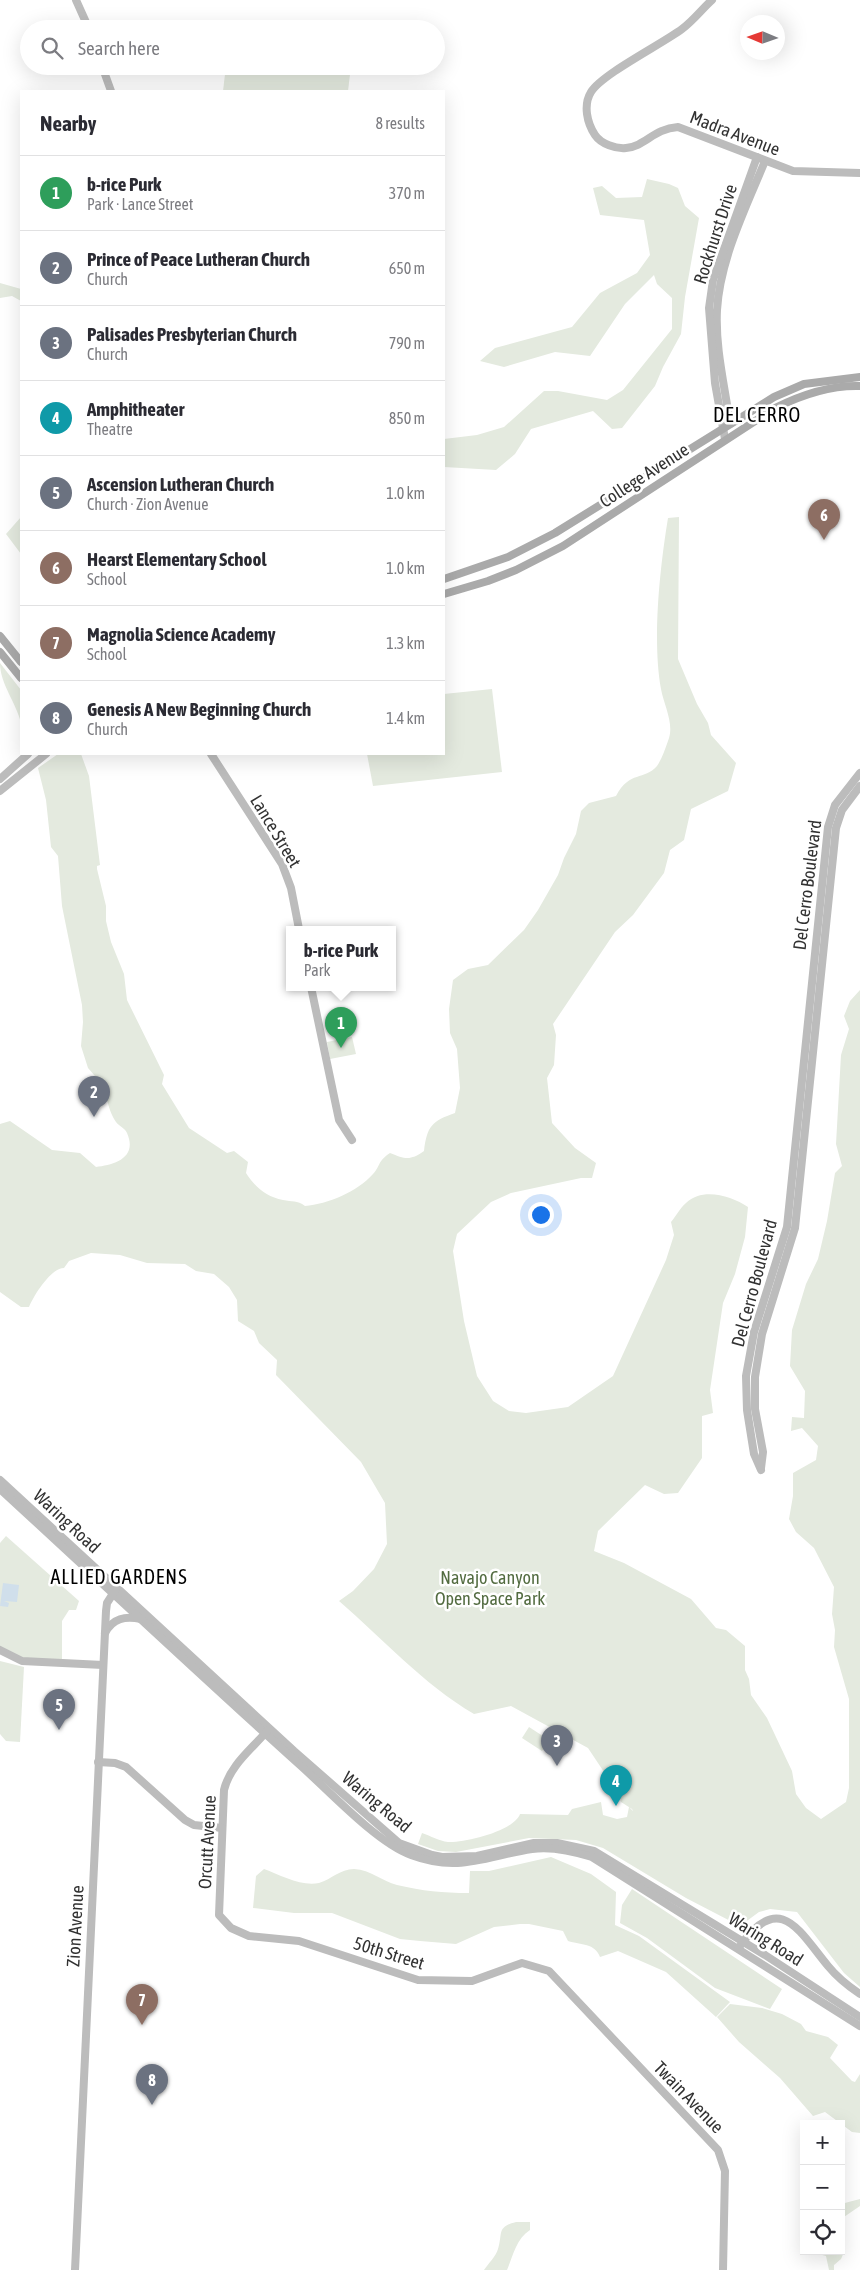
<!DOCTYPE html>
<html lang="en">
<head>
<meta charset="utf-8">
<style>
	:root { --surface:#fff; --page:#f2f2f3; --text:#2b2b33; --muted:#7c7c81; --line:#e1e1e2; --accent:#db2777 }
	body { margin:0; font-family:"Asap Condensed",sans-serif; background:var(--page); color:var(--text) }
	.controls { position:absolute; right:15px; bottom:15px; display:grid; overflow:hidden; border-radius:0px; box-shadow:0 5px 20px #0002 }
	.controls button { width:45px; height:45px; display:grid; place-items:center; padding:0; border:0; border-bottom:1px solid var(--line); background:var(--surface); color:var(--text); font:25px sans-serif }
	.compass { position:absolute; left:740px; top:15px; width:45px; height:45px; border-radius:50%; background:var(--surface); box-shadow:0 5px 20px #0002; rotate:272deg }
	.you { position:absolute; left:540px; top:1214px; width:18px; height:18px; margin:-12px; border:4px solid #fff; border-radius:50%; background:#1a73e8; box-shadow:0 0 0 8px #1a73e833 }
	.badge { display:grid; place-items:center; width:32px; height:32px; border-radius:50%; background:var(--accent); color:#fff; font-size:16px; font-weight:700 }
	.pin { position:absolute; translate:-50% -41px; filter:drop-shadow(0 1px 2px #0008) }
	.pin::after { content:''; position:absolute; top:26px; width:18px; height:15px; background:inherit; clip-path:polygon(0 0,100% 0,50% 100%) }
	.popup { position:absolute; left:286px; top:926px; width:110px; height:65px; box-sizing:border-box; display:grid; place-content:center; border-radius:0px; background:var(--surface); filter:drop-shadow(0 1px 4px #0005); font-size:16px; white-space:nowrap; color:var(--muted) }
	.popup b { font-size:19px; color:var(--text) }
	.popup::after { content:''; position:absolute; left:50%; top:100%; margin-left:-10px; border:10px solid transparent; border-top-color:var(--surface) }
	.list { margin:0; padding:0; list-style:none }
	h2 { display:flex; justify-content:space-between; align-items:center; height:65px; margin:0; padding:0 20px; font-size:21px }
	h2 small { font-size:16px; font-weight:400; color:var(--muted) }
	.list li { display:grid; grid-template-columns:32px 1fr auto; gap:15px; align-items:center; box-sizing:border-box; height:75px; padding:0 20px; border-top:1px solid var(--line) }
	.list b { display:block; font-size:19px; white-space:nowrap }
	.list p { margin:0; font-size:16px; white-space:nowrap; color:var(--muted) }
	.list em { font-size:16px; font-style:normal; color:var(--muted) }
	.icon { flex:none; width:28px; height:28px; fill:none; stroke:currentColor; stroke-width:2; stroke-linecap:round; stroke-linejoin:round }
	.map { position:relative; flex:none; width:860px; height:2270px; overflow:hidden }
	.search { position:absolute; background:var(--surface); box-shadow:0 5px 20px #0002; left:20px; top:20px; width:425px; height:55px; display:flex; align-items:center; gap:12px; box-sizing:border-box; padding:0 18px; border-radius:28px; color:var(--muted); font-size:19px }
	.panel { position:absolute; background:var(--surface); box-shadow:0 5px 20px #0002; left:20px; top:90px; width:425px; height:665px; border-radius:0px }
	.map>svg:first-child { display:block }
</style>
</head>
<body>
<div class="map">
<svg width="860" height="2270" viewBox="0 0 860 2270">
	<rect width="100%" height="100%" fill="#fff"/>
	<!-- green -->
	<g fill="#e4eadf">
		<path d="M226,66H351L348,91H223Z"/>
		<path d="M647,179L669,184L678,188L685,206L699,218L685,297L681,334L663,367L655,386L622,428L612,429L593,411L531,429L515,454L496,470L444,467V439L477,435L504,427L544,391H558L607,400L623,390L672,329V298L657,284L654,275L625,304L590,356L555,352L504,367L480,361L495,348L572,327L600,293L637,273L650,255L644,220L600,215L593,188L602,186L616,198L642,197Z"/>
		<path d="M0,283L21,289V301L12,296L0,298Z"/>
		<path d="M21,517V554L6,534Z"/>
		<path d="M679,517L678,659L697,704L708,723L711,735L736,763L728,791L691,809L684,840L670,850L664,873L633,915L615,932L553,1024L556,1035L554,1065L547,1078L552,1123L575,1148L596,1163L592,1178H581L511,1193L491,1202L457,1234L453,1251L464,1321L477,1376L493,1401L509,1411L526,1413L568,1407L613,1376L666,1260L674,1235L671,1222C676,1216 680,1208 686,1203C703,1187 731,1196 748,1207L745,1237L735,1274L723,1303L710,1390L713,1413L702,1416V1458L678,1493L664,1494L645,1485L598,1531L594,1551L624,1563L691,1599L716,1628L726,1630L745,1646V1670L749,1679L751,1695L767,1718L792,1771L796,1794L806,1808L821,1819L846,1802L849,1788V1699L834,1647L835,1630L832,1614L834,1587L814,1548L796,1532L789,1519L793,1496V1473L816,1460L818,1446L802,1428L791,1431L792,1417L804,1418L805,1391L790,1366L792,1330L806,1284L818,1259L827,1221L835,1173L842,1166L836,1144L841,1055L849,1029L844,1016L850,1001L860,990V1987L844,1973L797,1912L770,1909L759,1912L740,1926L686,1898L603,1848L576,1840L529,1838L456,1852L438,1851L418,1844L422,1833C431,1836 439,1841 448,1842C465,1843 514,1831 520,1814L568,1815L572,1809L601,1802L603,1815L617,1819L627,1817L629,1807L633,1811L632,1809L621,1802L619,1794L610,1795L604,1772L588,1748L511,1706L474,1714C423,1684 383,1639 339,1601L353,1591L374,1569L387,1544L385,1503L361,1462L276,1375L277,1360L259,1343L254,1331L238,1321L237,1300L229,1287L214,1274L196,1271L185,1264L147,1263L120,1255L91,1253L69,1261L64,1268C51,1268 34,1295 29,1307H21L0,1292V1124L10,1121L52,1150L80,1153L96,1167C114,1165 138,1158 127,1133C125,1128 119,1126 116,1122C111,1115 109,1107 107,1100L102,1101L100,1096L104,1091L101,1083L88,1068L81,1046L83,1022L82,1005L62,906L58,856L51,847L46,800L38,768L58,754H81L89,776L100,865L97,866V869L106,906V921L111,942L124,974L127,1000L164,1075L162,1084L189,1128L227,1153L234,1151L248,1162L246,1173C255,1187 266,1197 283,1200C292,1202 297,1200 305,1206C328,1204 357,1192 373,1174C381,1165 377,1162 390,1153C405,1159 410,1161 424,1151C427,1126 432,1121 455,1113L460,1088L457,1049L450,1033L449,1009L453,980L468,969L488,965L524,930L538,910L558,875L564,858L576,834L581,811L589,803L616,796C630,770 644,781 657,766C662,759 665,749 668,741C675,724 664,706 661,689C652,640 660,567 668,518Z"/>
		<path d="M0,663L21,690V723C16,702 0,684 0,663Z"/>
		<path d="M492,689L502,772L373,786L367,754H444V694Z"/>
		<path d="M352,1037L356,1054L330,1059L327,1042Z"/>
		<path d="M6,1536L79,1601L76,1610H69L62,1621V1662L21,1660L0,1650V1543Z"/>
		<path d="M0,1661L24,1667L20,1742L6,1741L0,1734Z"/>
		<path d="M529,1727L549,1740L542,1751L522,1738Z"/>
		<path d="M551,1857L591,1874L616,1892L615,1925L639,1936L730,2002L716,2017L666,1972L618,1951L600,1957C595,1943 581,1945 568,1941L563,1931L529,1924H520L494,1927L456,1944L420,1941L400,1939L332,1913H294L253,1908L256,1876L264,1869C280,1875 302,1887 319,1883C332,1879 340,1869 354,1869C371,1870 382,1881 397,1885C423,1891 442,1893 469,1893L470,1871H489Z"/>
		<path d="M632,1889L782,1989L770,2009L715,1988L647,1938L620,1923L622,1905Z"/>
		<path d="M730,2004L762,2008L782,2014L801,2024L806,2031L828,2037L838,2045L830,2058L852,2081L855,2082L860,2074V2133L852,2132L825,2112L813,2116L780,2078L739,2042L717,2017Z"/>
		<path d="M860,2199V2206L841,2219V2204Z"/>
		<path d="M516,2222H530V2230C516,2239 513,2256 507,2270H484C488,2264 496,2256 498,2249C503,2234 496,2227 516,2222Z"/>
		<path d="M841,2244L844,2252L841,2259L834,2265V2270H829L826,2256L807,2251H841Z"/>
	</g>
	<!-- water -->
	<path fill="#d0dfeb" d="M3,1583L19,1585L17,1602L4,1601L9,1603L8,1607L0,1606Z"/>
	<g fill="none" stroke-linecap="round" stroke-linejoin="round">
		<!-- secondary -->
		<g stroke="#bcbcbc" stroke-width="8">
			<path d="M76,0L89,29"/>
			<path d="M712,0C702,9 693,21 682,29C662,44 602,74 591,92C583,105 587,123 595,135C601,144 616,149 626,148C646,146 653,129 678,127L793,171L860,173"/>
			<path d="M102,66L111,91"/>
			<path d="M730,424C725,387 715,348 717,310C720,259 746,207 765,161"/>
			<path d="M725,439L715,383L709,308L713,280L757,157"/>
			<path d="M211,754L282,864L291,888L299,929"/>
			<path d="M0,779L28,754"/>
			<path d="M0,791L46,754"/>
			<path d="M311,987L339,1120L352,1140"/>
			<path d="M761,1468L763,1452L755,1409V1377L762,1334L795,1228L836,828L842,810L860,786"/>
			<path d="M761,1470L754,1454L747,1410L746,1376L754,1332L787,1227L828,827L835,805L860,773"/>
			<path d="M0,1480L294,1751L399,1843L432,1855L442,1857L477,1856L534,1843H557L594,1851L765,1955L860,2017"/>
			<path d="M0,1489C100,1581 199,1674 300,1765C328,1790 377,1843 411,1855C459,1873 486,1856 532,1849C552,1846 573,1851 592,1857L860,2026"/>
			<path d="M105,1633C113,1618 125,1616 141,1619"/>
			<path d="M0,1650L22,1661L103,1665"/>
			<path d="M267,1731C252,1749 230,1765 224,1790L219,1915L231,1928L249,1936L299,1941L418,1980L472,1981L522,1963L549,1971L718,2150L725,2171L723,2270"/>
			<path d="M98,1762L115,1763L126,1767L185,1820L194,1825L222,1828"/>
			<path d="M740,1946C780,1890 799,1931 828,1966C837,1977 848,1986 860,1994"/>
			<path d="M75,2270L106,1611L107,1603L116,1589"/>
		</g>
		<!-- primary -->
		<g stroke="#aaa" stroke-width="8">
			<path d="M444,579L508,557L555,533L774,397L804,384L860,377"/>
			<path d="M444,594L488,581L516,570L563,546L775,408C801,395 830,385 860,386"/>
			<path d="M0,636L21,662"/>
			<path d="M0,652L21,678"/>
		</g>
	</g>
	<g text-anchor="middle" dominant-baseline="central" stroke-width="5" stroke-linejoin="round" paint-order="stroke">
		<!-- street labels -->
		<g font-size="18" fill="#323232" stroke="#fff">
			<text transform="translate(735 133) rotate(21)">Madra Avenue</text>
			<text transform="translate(715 234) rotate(-72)">Rockhurst Drive</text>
			<text transform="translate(644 475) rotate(-33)">College Avenue</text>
			<text transform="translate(276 831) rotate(59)">Lance Street</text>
			<text transform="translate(807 885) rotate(-83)">Del Cerro Boulevard</text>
			<text transform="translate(754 1283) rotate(-75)">Del Cerro Boulevard</text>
			<text transform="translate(67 1521) rotate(43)">Waring Road</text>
			<text transform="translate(377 1802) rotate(40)">Waring Road</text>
			<text transform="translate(207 1842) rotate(-87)">Orcutt Avenue</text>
			<text transform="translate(75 1926) rotate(-87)">Zion Avenue</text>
			<text transform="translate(766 1939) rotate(32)">Waring Road</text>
			<text transform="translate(389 1953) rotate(17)">50th Street</text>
			<text transform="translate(689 2097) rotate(46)">Twain Avenue</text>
		</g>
		<!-- park labels -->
		<g font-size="18" fill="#536c41" stroke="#fff">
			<text x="490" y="1577">Navajo Canyon<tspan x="490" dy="21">Open Space Park</tspan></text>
		</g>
		<!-- quarter labels -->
		<g font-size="20" letter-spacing="1" fill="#000" stroke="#fff">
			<text x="757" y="414">DEL CERRO</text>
			<text x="119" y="1576">ALLIED GARDENS</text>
		</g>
	</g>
</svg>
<div class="controls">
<button>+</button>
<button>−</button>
<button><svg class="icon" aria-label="locate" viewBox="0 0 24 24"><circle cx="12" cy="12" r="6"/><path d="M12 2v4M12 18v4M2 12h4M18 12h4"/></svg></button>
</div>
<svg class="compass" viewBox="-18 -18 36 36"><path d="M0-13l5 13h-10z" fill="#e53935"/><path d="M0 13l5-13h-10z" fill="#7c7c81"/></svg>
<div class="you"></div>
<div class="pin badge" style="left:341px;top:1048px;background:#2e9e5b">1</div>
<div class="popup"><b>b-rice Purk</b>Park</div>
<div class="pin badge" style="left:94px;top:1117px;background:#6b7280">2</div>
<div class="pin badge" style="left:557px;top:1766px;background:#6b7280">3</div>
<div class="pin badge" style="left:616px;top:1806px;background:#0f9aa8">4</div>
<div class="pin badge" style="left:59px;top:1730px;background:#6b7280">5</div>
<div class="pin badge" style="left:824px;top:540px;background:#8d6e63">6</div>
<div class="pin badge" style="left:142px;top:2025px;background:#8d6e63">7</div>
<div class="pin badge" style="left:152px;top:2105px;background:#6b7280">8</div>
<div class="search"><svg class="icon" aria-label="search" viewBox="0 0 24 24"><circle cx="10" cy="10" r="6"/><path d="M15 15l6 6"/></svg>Search here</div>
<section class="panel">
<h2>Nearby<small>8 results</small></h2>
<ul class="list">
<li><span class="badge" style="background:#2e9e5b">1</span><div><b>b-rice Purk</b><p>Park · Lance Street</p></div><em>370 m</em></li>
<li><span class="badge" style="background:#6b7280">2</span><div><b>Prince of Peace Lutheran Church</b><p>Church</p></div><em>650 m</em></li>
<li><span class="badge" style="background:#6b7280">3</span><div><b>Palisades Presbyterian Church</b><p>Church</p></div><em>790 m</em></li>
<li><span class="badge" style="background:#0f9aa8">4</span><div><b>Amphitheater</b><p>Theatre</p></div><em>850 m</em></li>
<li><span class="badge" style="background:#6b7280">5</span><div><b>Ascension Lutheran Church</b><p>Church · Zion Avenue</p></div><em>1.0 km</em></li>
<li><span class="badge" style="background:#8d6e63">6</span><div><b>Hearst Elementary School</b><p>School</p></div><em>1.0 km</em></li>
<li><span class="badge" style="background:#8d6e63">7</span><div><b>Magnolia Science Academy</b><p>School</p></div><em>1.3 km</em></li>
<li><span class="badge" style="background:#6b7280">8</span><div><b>Genesis A New Beginning Church</b><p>Church</p></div><em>1.4 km</em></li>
</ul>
</section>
</div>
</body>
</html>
